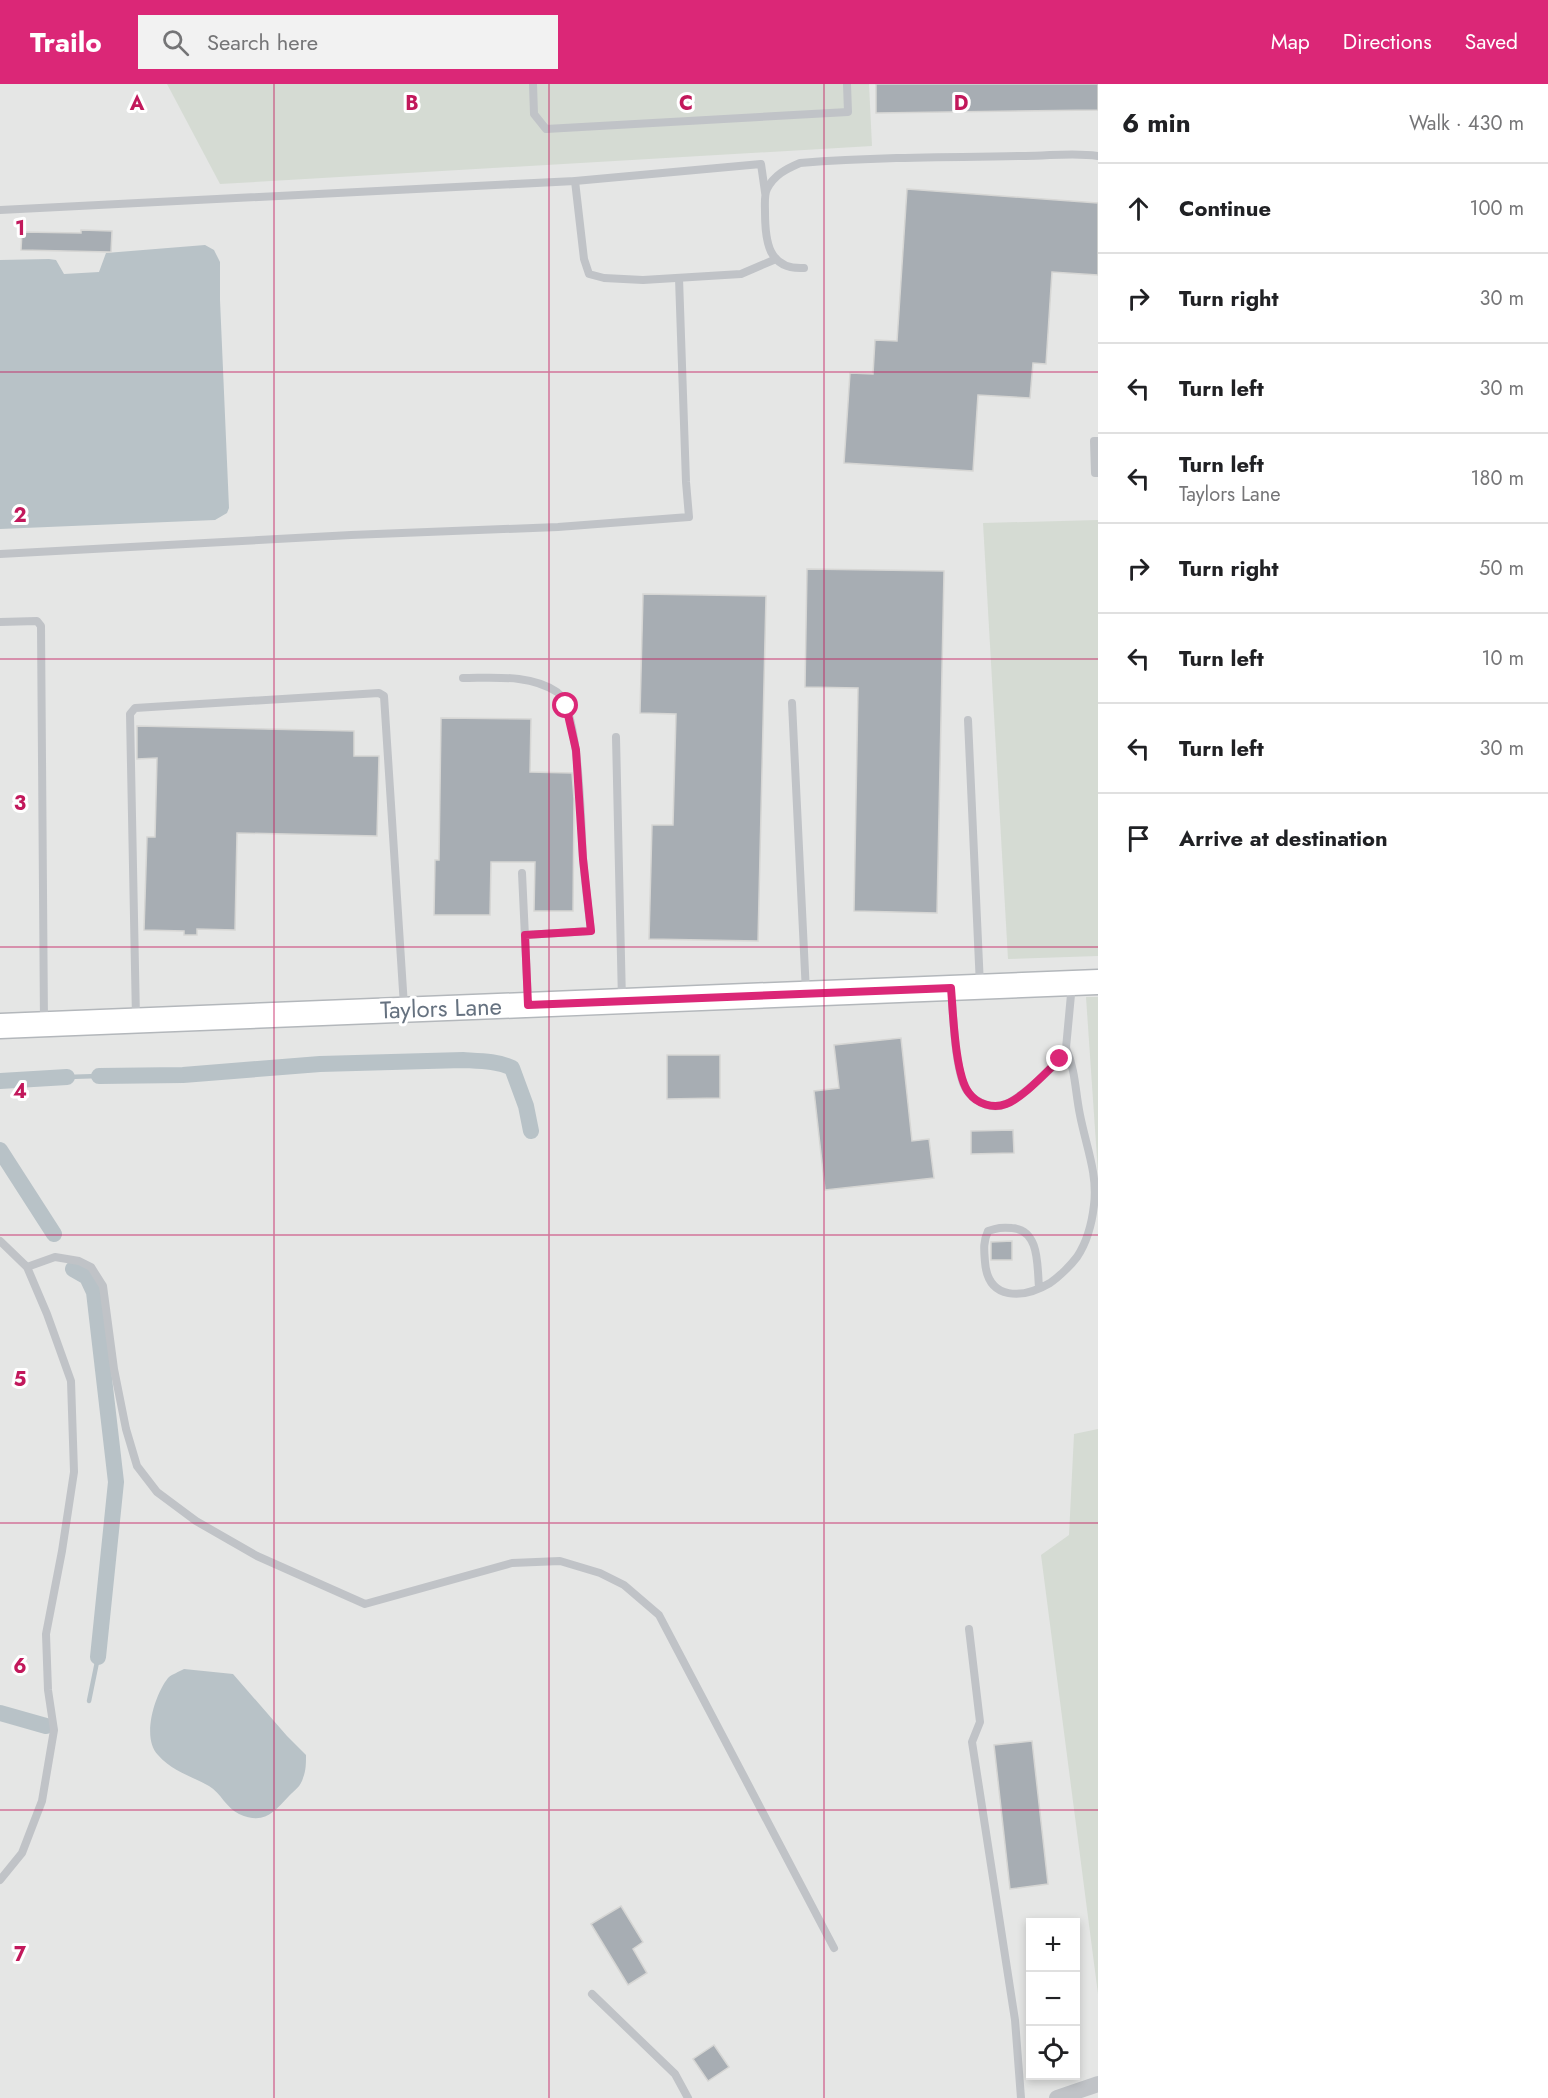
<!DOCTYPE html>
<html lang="en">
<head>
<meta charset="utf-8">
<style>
	:root { --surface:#fff; --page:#f2f2f2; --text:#202124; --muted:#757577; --line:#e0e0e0; --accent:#db2777 }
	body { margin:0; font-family:Jost,sans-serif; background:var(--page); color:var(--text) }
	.controls { position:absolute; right:18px; bottom:18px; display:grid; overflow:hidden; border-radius:0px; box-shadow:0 3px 9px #0003 }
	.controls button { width:54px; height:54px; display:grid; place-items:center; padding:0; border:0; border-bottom:2px solid var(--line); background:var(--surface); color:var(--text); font:30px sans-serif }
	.stop { position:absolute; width:18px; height:18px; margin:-14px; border:4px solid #db2777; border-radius:50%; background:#fff }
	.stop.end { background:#db2777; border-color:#fff; box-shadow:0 2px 6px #0008 }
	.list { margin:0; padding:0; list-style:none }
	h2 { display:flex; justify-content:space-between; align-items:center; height:78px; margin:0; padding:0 24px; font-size:26px }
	h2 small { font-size:20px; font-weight:400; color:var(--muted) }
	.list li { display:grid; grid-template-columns:39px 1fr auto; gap:18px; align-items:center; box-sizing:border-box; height:90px; padding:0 24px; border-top:2px solid var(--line) }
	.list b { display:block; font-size:22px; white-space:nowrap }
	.list p { margin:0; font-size:20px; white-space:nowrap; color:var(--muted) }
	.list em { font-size:20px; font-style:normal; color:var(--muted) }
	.icon { flex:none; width:33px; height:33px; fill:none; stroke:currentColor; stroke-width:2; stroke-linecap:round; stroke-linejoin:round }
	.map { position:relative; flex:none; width:1098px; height:2014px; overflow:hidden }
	header { display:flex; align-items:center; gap:36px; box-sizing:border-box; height:84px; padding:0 30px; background:var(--accent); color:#fff }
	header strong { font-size:28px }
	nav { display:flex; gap:33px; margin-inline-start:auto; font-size:21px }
	.search { width:420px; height:54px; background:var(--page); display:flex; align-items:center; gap:15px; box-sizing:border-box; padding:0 21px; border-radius:0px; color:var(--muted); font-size:22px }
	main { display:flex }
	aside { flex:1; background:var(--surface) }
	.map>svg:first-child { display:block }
</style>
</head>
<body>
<header>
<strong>Trailo</strong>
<div class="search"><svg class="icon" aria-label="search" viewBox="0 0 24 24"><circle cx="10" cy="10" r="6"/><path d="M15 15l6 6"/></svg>Search here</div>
<nav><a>Map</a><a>Directions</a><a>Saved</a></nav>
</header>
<main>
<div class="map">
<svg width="1098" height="2014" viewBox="0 0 1098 2014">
	<rect width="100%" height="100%" fill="#f4f5f1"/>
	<!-- built -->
	<path fill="#e5e6e5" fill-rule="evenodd" d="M0,0H1098V2014H0ZM1030,1838H1076V1992H1030Z"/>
	<!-- green -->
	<g fill="#d5dbd3">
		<path d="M167,0H869L872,62L220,100Z"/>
		<path d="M1098,436V872L1008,875L983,439Z"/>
		<path d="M1086,913H1098V1089Z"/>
		<path d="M1098,1345V1910L1041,1471L1069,1451L1074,1350Z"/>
	</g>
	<!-- water -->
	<g fill="#b8c2c7">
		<path d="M205,161L214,166L220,178V216L229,424L227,429L215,436L0,445V176L49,175L56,176L64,190L99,188L106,169Z"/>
		<path d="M184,1585L233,1590L287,1652L306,1671C306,1679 306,1687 303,1694C301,1702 295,1706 289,1712C273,1729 264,1741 239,1730C226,1724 221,1709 209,1702C191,1692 172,1687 158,1671C141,1654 155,1610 168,1594C172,1590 179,1588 184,1585Z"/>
	</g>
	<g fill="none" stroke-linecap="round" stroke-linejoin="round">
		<!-- stream -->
		<g stroke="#b8c2c7" stroke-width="4.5">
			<path d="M67,993L99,992"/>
			<path d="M89,1617L98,1573"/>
		</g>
		<!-- canal -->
		<g stroke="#b8c2c7" stroke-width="16">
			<path d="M99,992L183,991L320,980L463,976C479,977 498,977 512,984L526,1022L531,1047"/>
			<path d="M0,997L67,993"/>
			<path d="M0,1066L54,1150"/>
			<path d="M73,1185L87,1193L94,1208L116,1398L98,1573"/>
			<path d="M0,1629L46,1642"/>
		</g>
	</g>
	<!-- building -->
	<g fill="#a7adb3" stroke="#d6d6d4" stroke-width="1.5">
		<path d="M876,0H1098V26L876,29Z"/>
		<path d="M907,105L1098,119V191L1052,188L1046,280L1033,279L1030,314L978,311L973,387L844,379L850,289L873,290L875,256L897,257Z"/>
		<path d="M81,146L112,147L111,168L21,166L22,148L81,149Z"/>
		<path d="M807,485L944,487L937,829L854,827L858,604L805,603Z"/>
		<path d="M643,510L766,512L758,857L649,855L652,741H673L676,630L640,629Z"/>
		<path d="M441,634L531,635L530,688L572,689L574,715L573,827H534L535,778H491L490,831H434L435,776H439Z"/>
		<path d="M137,642L354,647V672H379L377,752L237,749L235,846L197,845V851H184V847L144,846L147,753H155L157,674L137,675Z"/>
		<path d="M901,954L912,1057L929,1055L934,1094L825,1106L814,1007L839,1004L834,961Z"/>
		<path d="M667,971H720V1014L667,1015Z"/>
		<path d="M1013,1046L1014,1069L971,1070V1047Z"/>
		<path d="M1012,1157V1176H991V1158Z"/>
		<path d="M1032,1657L1048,1800L1010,1805L994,1661Z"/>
		<path d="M621,1822L643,1858L633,1865L647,1889L628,1901L591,1840Z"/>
		<path d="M714,1961L729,1983L708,1997L693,1975Z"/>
	</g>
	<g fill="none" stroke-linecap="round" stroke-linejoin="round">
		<!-- secondary casing -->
		<g stroke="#b3b7bb" stroke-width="27">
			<path id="secondary" d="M0,942L1098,898"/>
		</g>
		<!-- lane -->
		<g stroke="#c0c3c7" stroke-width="8">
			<path d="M533,0L534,30L546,45L848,28L847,0"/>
			<path d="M575,97L584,175L589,190L604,194L643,196L741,190L776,175"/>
			<path d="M0,126L575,97L761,80L765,108"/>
			<path d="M804,184C768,186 765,157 765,128C765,121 764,111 767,105C774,91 786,85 800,79C875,73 950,73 1025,72C1050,72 1073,68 1098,72"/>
			<path d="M1098,357H1094L1095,389H1098"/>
			<path d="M0,470L351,451L558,443L689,433L686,398L679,194"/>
			<path d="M0,538L37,537L41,542L44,939"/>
			<path d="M463,594C494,594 530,590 557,608C580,624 581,744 583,774C585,798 588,823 591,847L525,851"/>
			<path d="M792,619L806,909"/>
			<path d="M968,636L980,902"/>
			<path d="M616,653L622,917"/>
			<path d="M522,789L528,917"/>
			<path d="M951,907C954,937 954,971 963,999C969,1016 991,1028 1008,1019C1023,1012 1053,983 1064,971L1066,964L1072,900"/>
			<path d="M136,935L130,630L135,624L379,609L384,612L404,922"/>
			<path d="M0,1157L27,1183L47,1230L71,1297L74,1388L62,1467L46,1550L48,1606L54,1646L42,1717L22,1769L0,1796"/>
			<path d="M27,1183L55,1173L79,1177L91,1183L103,1202L114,1285L126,1345L137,1382L157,1408L196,1437L257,1472L365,1520L512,1479L560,1477L600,1489L624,1501L659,1531L834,1864"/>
			<path d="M1039,1203C1037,1182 1040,1146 1012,1144C1002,1143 997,1144 988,1147C983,1158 984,1166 985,1178C988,1217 1023,1215 1050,1199C1059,1193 1071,1181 1077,1173C1087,1158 1092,1139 1094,1121C1098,1090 1086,1062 1080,1031C1075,1007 1076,988 1066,964"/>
			<path d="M969,1545L980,1638L972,1658L1015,1936L1021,2014"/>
			<path d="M592,1910L675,1990L688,2014"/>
		</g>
		<!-- street -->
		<path stroke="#c0c3c7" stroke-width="16" d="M1057,2014L1098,2000"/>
		<!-- secondary -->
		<use href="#secondary" stroke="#fff" stroke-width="24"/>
	</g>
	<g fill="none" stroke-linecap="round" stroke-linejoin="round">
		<!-- route -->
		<path stroke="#db2777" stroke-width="8" d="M566,622L576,666L583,775L591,847L525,851L528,921L951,904C953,927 955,992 969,1009C977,1020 993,1025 1006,1020C1024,1013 1046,988 1060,975"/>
	</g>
	<!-- grid -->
	<path fill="none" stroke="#c2185b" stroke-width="1.5" stroke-opacity="0.55" d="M274,0V2014M549,0V2014M824,0V2014M0,288H1098M0,575H1098M0,863H1098M0,1151H1098M0,1439H1098M0,1726H1098"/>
	<g text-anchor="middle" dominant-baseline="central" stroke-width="6" stroke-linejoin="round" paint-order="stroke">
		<!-- street labels -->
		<g font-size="24" fill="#667280" stroke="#fff">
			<text transform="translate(441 924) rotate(-2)">Taylors Lane</text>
		</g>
	</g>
	<g font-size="20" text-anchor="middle" font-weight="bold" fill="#c2185b" stroke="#fff" stroke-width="6" stroke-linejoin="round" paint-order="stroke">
		<text x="137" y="26">A</text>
		<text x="412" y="26">B</text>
		<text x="686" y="26">C</text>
		<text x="961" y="26">D</text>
		<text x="20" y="151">1</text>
		<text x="20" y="438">2</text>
		<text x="20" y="726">3</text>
		<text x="20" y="1014">4</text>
		<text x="20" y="1302">5</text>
		<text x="20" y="1589">6</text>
		<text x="20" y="1877">7</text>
	</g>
</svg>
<div class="controls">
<button>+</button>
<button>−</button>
<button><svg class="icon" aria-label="locate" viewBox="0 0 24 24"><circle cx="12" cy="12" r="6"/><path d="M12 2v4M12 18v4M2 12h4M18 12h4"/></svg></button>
</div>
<div class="stop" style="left:566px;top:622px"></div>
<div class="stop end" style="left:1060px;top:975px"></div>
</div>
<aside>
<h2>6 min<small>Walk · 430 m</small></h2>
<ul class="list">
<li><svg class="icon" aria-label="ahead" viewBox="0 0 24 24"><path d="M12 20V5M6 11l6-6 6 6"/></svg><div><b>Continue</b></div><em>100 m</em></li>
<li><svg class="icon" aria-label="right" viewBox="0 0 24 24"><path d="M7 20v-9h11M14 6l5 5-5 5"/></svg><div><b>Turn right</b></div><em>30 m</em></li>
<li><svg class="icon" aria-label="left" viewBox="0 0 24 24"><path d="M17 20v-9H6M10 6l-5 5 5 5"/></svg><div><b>Turn left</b></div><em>30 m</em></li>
<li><svg class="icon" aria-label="left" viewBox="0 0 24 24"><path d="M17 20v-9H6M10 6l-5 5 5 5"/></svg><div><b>Turn left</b><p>Taylors Lane</p></div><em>180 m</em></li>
<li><svg class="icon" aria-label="right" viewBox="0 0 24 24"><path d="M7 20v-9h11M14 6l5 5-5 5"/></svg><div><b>Turn right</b></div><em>50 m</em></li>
<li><svg class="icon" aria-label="left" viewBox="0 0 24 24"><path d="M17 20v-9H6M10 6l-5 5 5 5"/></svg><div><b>Turn left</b></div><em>10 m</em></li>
<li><svg class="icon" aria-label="left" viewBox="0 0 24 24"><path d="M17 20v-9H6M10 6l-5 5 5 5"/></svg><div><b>Turn left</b></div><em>30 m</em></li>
<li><svg class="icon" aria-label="arrive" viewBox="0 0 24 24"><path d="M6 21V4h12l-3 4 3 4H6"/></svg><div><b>Arrive at destination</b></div></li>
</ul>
</aside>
</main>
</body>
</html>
